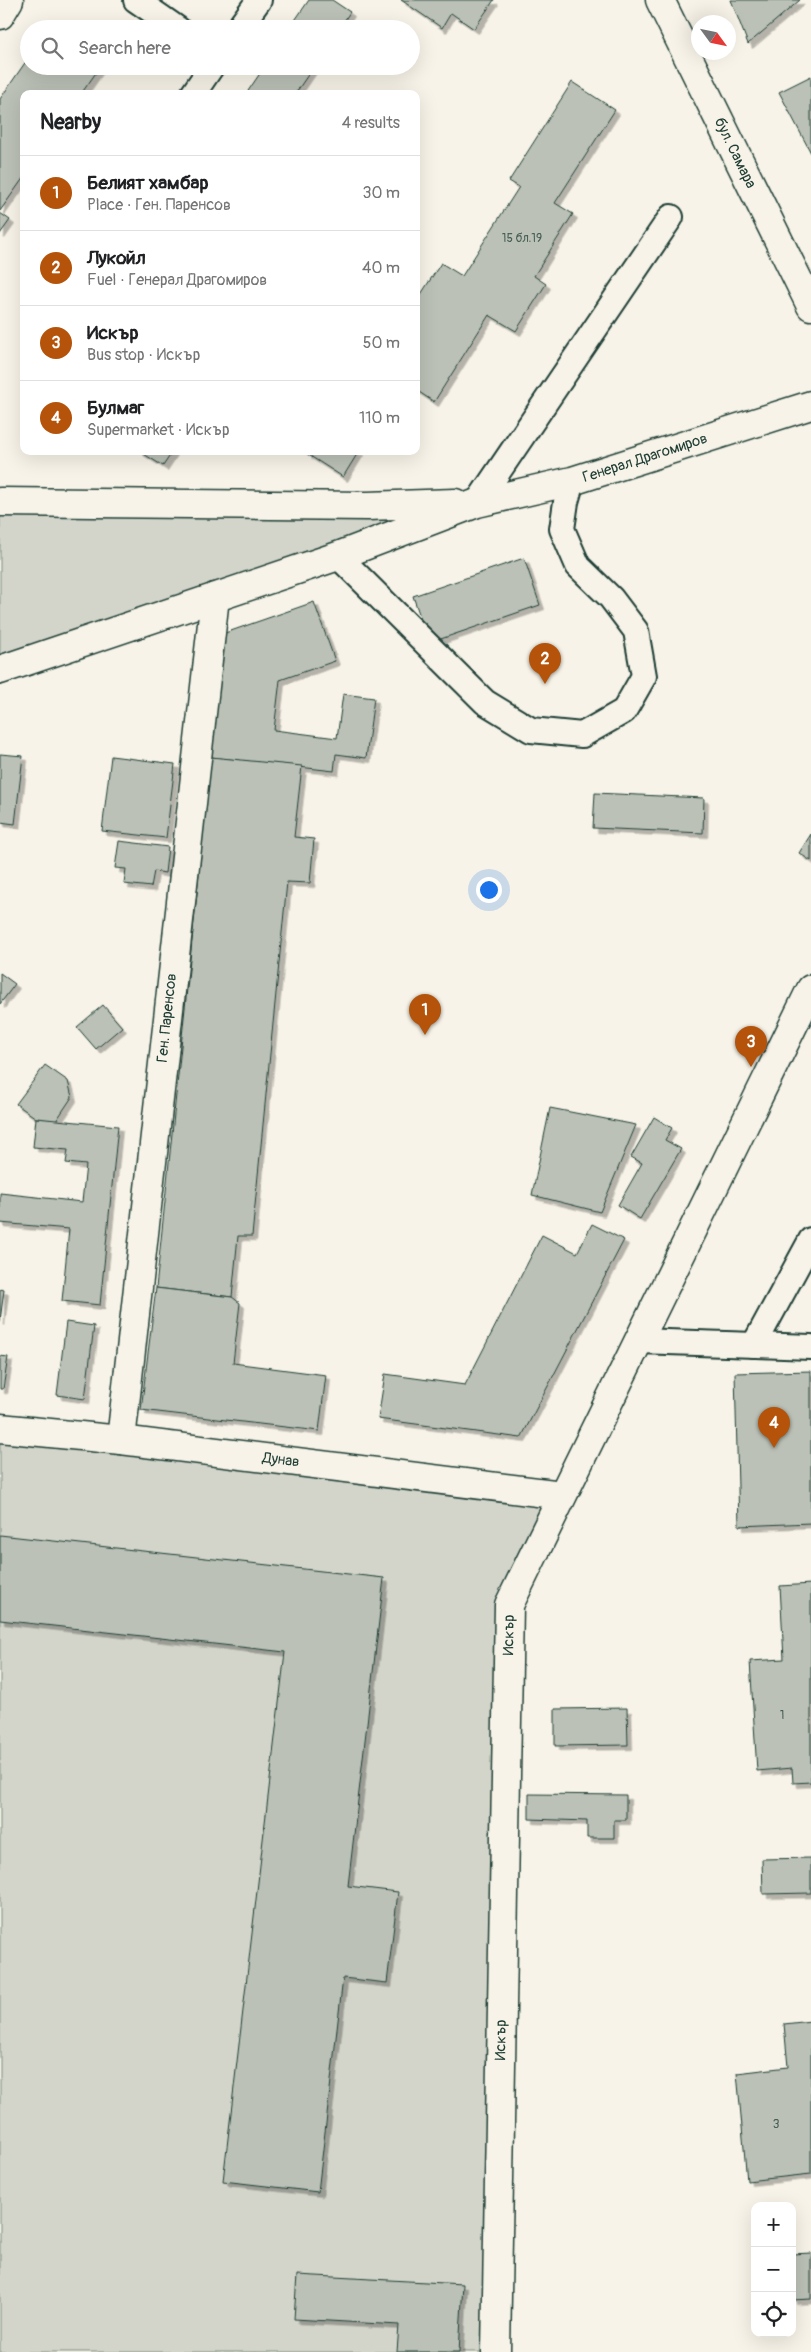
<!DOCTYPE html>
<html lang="en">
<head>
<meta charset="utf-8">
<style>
	:root { --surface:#fff; --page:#f6f6f6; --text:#202124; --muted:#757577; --line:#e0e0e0; --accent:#b45309 }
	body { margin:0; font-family:Pangolin,sans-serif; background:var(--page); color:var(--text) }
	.controls { position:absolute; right:15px; bottom:15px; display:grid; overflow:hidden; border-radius:10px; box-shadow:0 5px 20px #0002 }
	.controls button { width:45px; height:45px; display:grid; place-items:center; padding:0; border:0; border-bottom:1px solid var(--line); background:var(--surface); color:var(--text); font:25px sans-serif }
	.compass { position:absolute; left:691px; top:15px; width:45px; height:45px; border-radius:50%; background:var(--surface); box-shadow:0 5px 20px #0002; rotate:123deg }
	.you { position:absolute; left:488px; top:889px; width:18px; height:18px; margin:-12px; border:4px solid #fff; border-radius:50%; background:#1a73e8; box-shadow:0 0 0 8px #1a73e833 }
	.badge { display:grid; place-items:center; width:32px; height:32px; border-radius:50%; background:var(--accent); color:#fff; font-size:16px; font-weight:700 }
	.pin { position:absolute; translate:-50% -41px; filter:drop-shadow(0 1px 2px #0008) }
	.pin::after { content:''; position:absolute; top:26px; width:18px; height:15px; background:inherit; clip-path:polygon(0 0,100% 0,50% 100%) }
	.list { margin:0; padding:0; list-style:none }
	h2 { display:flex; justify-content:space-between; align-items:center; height:65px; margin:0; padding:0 20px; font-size:21px }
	h2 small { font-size:16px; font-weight:400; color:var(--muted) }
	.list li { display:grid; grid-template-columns:32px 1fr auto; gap:15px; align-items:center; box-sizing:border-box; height:75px; padding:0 20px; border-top:1px solid var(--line) }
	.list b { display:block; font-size:19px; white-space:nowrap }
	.list p { margin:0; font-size:16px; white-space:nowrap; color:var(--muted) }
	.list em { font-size:16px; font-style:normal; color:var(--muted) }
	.icon { flex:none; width:28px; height:28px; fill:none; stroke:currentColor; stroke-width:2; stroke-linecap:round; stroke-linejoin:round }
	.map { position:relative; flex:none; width:811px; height:2352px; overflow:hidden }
	.search { position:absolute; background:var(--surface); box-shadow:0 5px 20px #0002; left:20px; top:20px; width:400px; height:55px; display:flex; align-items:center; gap:12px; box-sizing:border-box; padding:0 18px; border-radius:28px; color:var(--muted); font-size:19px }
	.panel { position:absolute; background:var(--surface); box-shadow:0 5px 20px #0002; left:20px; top:90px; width:400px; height:365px; border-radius:10px }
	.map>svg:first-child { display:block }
</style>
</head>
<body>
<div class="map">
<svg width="811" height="2352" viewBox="0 0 811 2352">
	<defs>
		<filter id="shadow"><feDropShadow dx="4.5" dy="4.5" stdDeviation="0" flood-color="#0004"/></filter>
	</defs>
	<rect width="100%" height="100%" fill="#f7f3e8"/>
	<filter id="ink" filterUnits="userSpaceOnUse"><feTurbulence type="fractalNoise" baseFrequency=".02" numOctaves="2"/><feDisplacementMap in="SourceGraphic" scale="10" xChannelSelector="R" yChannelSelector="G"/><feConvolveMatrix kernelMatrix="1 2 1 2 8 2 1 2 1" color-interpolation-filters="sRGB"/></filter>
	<g filter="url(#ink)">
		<!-- green -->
		<g fill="#d3d5ca" stroke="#79897f">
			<path d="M0,502L477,503L0,670Z"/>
			<path d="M0,1428L562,1495L509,1605L496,2352H0Z"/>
		</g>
		<!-- building -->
		<g fill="#bbc1b6" stroke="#1f3d34" filter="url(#shadow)">
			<path d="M309,0H332L350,12L339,29H289Z"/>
			<path d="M401,0H494L474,29L451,13L442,28Z"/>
			<path d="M731,0H800L748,44Z"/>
			<path d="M29,57V66L100,67L81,94H24V177L0,211V99Z"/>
			<path d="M265,66H314L295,94H246Z"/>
			<path d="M811,76V153L779,92Z"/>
			<path d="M572,82L615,110L555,203L573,214L534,276L546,284L516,331L489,315L434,402L416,390V302L441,263L462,276L519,187L509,181Z"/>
			<path d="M0,213L10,220L0,234Z"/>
			<path d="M139,451H173L163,466Z"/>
			<path d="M309,451H359L343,477L307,454Z"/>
			<path d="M524,558L540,605L429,643L413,596Z"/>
			<path d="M314,602L335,661L280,680L274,730L337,738L343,694L374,698L366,758L336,754L334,771L211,757L225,633Z"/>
			<path d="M0,754L23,756L15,824L0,822Z"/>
			<path d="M111,756L175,764L166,838L102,831Z"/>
			<path d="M211,757L302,766L294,837L314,839L310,883L287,882L252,1236H238L232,1297L156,1288Z"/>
			<path d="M595,793L704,798L703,833L593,828Z"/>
			<path d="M811,834V861L799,853Z"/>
			<path d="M119,841L168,847L165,873L154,871L151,887L124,884L126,869L115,868Z"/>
			<path d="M0,973L15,984L0,1004Z"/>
			<path d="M103,1005L122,1027L96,1049L77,1027Z"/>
			<path d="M45,1065L68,1081L72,1097L56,1121L36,1118L16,1104Z"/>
			<path d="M550,1108L636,1125L600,1212L532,1195Z"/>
			<path d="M654,1117L672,1128L665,1140L681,1149L640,1219L618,1205L642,1163L631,1157Z"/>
			<path d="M36,1118L118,1126L100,1305L62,1301L69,1229L0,1223V1193L82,1202L86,1165L66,1163L68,1150L33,1147Z"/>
			<path d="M592,1224L624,1240L521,1438L378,1419L385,1374L465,1385L542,1235L577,1253Z"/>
			<path d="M156,1288L232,1297L240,1303L233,1363L326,1375L319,1431L141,1410Z"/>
			<path d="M0,1289L4,1290L0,1321Z"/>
			<path d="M66,1322L94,1326L85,1399L57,1395Z"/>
			<path d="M0,1356L8,1357L3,1389H0Z"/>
			<path d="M811,1371V1523L739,1526L735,1373Z"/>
			<path d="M0,1535L384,1578L348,1886L398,1892L387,1983L343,1978L318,2192L223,2181L285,1652L0,1620Z"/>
			<path d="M811,1584V1782L793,1783L792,1768L757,1771L750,1661L784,1659L780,1586Z"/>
			<path d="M627,1708L628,1745L555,1746V1709Z"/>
			<path d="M529,1794L626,1795V1820H614V1838H587V1821L529,1819Z"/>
			<path d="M811,1858V1893L763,1894L762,1859Z"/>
			<path d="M811,2021V2174L747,2181L737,2073L788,2067L784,2024Z"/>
			<path d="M811,2253V2299L792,2300V2254Z"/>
			<path d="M297,2275L463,2284L459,2352H397L399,2325L294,2319Z"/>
		</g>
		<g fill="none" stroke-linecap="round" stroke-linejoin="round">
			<!-- service casing -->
			<g stroke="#1f3d34" stroke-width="28">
				<g id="service">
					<path d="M136,0L178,29"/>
					<path d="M238,29L259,0"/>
					<path d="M193,94L212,66"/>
					<path d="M477,503L671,217"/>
					<path d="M338,556L485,702L531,730L582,735L624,711L644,676L636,631L611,598L578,566L562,529L566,502L572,481"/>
					<path d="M638,1341L811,1347"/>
					<path d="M754,1345L811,1240"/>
				</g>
			</g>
			<!-- minor casing -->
			<g stroke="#1f3d34" stroke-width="31">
				<g id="minor">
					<path d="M660,0L811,306"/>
					<path d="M0,15L9,0"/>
					<path d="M0,502L367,506L455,503"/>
					<path d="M0,670L338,556L477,503L572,481L811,405"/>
					<path d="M0,1428L121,1440L562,1495"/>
					<path d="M121,1440L215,597"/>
					<path d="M496,2352L509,1605L811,989"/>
				</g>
			</g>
			<!-- service -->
			<use href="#service" stroke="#f7f3e8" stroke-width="24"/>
			<!-- minor -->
			<use href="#minor" stroke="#f7f3e8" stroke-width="28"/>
		</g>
	</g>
	<g text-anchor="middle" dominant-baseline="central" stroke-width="4.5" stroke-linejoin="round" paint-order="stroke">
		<!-- number labels -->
		<g font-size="12" fill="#465e54">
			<text x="522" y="238">15 бл.19</text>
			<text x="782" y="1715">1</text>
			<text x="776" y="2124">3</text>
		</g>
		<!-- street labels -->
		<g font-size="15" fill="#1f3d34" stroke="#f7f3e8">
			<text transform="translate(735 153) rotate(64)">бул. Самара</text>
			<text transform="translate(645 458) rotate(-18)">Генерал Драгомиров</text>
			<text transform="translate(167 1018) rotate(-84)">Ген. Паренсов</text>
			<text transform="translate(281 1460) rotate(7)">Дунав</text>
			<text transform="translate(509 1635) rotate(-89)">Искър</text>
			<text transform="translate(501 2040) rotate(-89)">Искър</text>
		</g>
	</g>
</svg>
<div class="controls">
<button>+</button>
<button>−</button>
<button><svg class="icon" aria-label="locate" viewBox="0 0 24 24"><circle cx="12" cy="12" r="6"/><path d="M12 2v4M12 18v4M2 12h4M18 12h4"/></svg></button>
</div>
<svg class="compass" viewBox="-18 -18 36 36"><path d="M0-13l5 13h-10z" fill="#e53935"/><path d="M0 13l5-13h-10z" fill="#757577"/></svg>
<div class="you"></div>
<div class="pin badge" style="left:425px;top:1035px">1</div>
<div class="pin badge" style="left:545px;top:684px">2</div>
<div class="pin badge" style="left:751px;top:1067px">3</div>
<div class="pin badge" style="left:774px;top:1448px">4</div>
<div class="search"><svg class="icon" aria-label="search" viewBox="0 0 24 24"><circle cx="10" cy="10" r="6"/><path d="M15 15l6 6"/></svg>Search here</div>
<section class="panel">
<h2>Nearby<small>4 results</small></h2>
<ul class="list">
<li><span class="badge">1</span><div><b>Белият хамбар</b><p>Place · Ген. Паренсов</p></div><em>30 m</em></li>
<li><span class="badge">2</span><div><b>Лукойл</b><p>Fuel · Генерал Драгомиров</p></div><em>40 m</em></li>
<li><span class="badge">3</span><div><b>Искър</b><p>Bus stop · Искър</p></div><em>50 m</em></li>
<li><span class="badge">4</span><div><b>Булмаг</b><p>Supermarket · Искър</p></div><em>110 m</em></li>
</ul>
</section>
</div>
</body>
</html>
